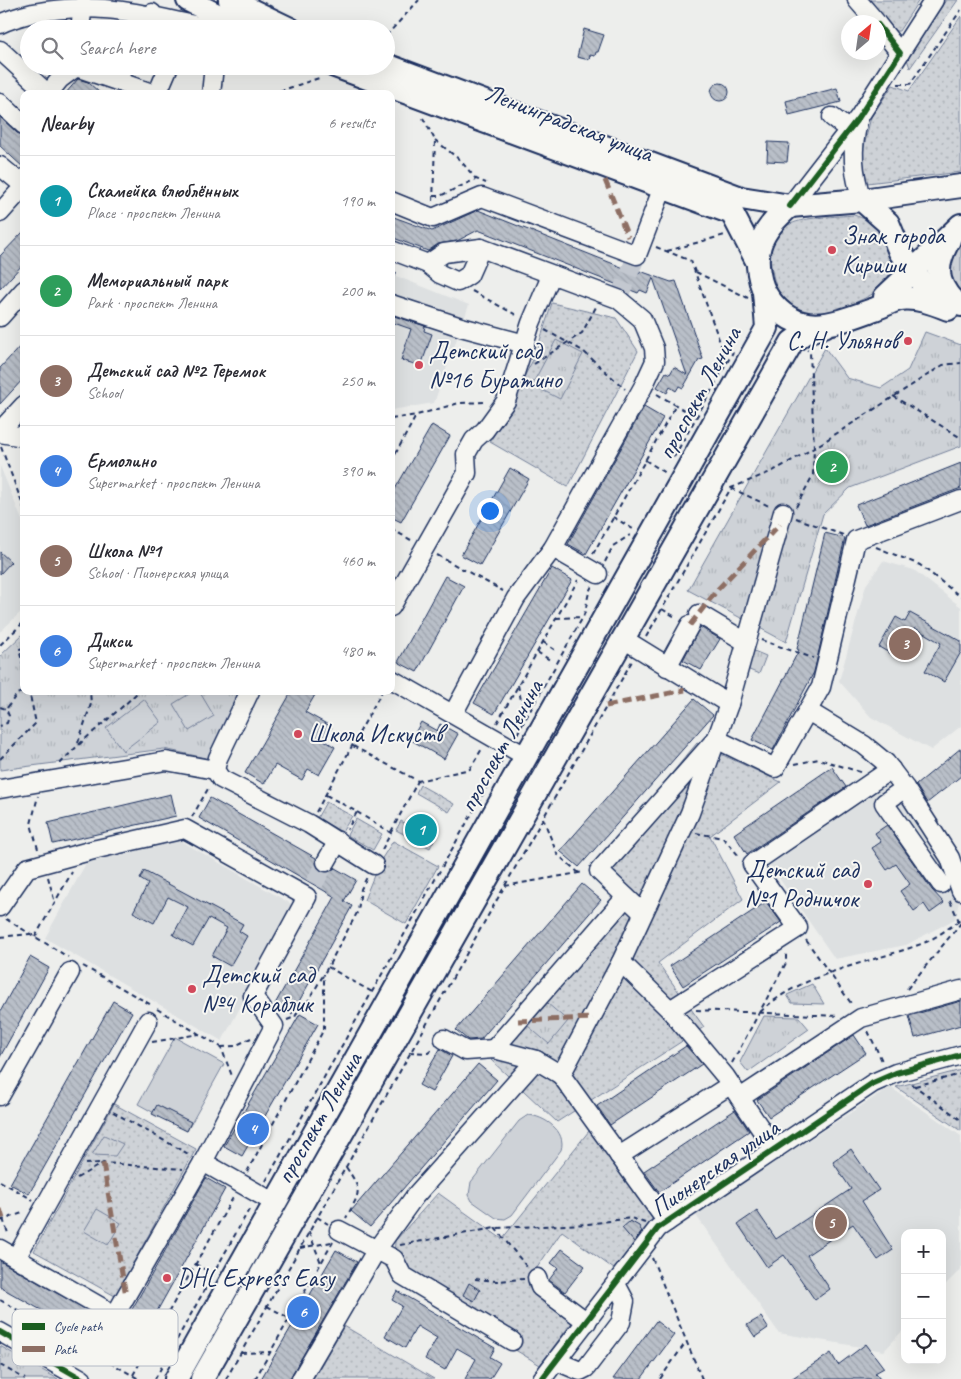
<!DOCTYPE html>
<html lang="en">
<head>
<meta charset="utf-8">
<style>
	:root { --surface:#fff; --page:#f2f2f3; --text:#2b2b33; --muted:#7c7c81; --line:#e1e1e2; --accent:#d1495b }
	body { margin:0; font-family:Caveat,sans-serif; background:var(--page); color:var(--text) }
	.controls { position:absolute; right:15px; bottom:15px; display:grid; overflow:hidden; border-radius:10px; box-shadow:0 5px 20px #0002 }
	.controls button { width:45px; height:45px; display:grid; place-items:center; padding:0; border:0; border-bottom:1px solid var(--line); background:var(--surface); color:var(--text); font:25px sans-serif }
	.compass { position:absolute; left:841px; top:15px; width:45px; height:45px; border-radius:50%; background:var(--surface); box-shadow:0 5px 20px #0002; rotate:29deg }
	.you { position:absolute; left:489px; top:510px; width:18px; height:18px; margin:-12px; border:4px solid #fff; border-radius:50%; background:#1a73e8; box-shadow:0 0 0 8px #1a73e833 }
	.badge { display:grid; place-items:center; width:32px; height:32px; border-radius:50%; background:var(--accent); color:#fff; font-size:16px; font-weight:700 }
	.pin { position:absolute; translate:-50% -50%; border:2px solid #fff; box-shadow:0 1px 5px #0006 }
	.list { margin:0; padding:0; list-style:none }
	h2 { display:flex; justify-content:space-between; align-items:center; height:65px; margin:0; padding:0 20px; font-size:21px }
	h2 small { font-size:16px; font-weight:400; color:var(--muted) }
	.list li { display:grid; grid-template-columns:32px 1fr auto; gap:15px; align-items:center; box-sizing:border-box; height:90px; padding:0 20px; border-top:1px solid var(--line) }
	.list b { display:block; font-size:19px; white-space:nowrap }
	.list p { margin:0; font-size:16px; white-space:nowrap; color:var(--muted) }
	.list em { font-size:16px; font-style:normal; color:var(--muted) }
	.icon { flex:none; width:28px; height:28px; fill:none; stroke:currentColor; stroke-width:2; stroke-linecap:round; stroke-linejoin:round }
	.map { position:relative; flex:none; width:961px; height:1379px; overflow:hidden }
	.search { position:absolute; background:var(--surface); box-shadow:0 5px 20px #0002; left:20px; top:20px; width:375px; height:55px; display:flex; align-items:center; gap:12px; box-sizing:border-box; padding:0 18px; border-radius:28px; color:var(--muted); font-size:19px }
	.panel { position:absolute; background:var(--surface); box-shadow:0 5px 20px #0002; left:20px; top:90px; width:375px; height:605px; border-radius:10px }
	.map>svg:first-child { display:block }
</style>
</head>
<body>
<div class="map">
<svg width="961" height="1379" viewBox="0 0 961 1379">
	<defs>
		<pattern id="grass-dots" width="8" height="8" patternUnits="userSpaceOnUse" patternTransform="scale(1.25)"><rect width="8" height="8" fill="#ced2d7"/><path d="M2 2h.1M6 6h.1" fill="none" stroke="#b0b5bb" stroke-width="1.8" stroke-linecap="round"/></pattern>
		<pattern id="park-tufts" width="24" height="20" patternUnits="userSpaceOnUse" patternTransform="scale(1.25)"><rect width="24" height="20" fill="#ced2d7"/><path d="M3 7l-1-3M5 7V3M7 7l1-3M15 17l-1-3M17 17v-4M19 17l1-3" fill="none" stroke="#b0b5bb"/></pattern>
		<pattern id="building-back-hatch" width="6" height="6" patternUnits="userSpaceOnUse" patternTransform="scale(1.25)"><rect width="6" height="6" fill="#b9bfc8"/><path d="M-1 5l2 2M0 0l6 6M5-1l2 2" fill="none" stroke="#9ea4ae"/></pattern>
	</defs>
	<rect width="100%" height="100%" fill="#edeeec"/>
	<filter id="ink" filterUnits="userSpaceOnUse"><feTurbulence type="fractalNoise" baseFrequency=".02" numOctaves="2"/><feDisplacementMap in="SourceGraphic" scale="10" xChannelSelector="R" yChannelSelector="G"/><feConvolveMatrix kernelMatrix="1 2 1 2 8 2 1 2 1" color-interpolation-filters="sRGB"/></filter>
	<g filter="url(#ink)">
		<!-- built -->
		<g fill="#dde0e1">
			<path d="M391,274L469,305L434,403L391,410Z"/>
			<path d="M0,466L24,525V609L0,632Z"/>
			<path d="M883,561L914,570L961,607V726L931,750L871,717L839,681L866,585Z"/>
			<path d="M888,784L947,861L959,902L955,919L906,945L835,959L770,865Z"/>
			<path d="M176,838L295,906L222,1041L45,938L90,856Z"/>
			<path d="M890,1087L961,1136V1269L942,1288V1233H905V1328L884,1351L779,1333L695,1214Z"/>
		</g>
		<!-- grass -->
		<g fill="url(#grass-dots)" stroke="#74809a">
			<path d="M868,0H919L899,31H895Z"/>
			<path d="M946,0H958L910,68L907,59Z"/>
			<path d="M961,16V172L867,183L862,155L871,117L893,85L909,91Z"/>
			<path d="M854,215C862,218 872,221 878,227C890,239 895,269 885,284C877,296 827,316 813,315C804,314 795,309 788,304C777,297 775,283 772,271C760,213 814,219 854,215Z"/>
			<path d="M552,303L616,318L638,351L568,487L490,442L535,356Z"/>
			<path d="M697,743L781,782L710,836L743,899L658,963L704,1027L557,1122L491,1060L624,906L590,872Z"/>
			<path d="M420,785L454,804L449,812L416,793Z"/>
			<path d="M326,802L352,816L342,832L317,818Z"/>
			<path d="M356,819L382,834L373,850L347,835Z"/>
			<path d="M401,821L434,840L430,848L396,830Z"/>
			<path d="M393,841L438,866L406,924L364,900L379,863Z"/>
			<path d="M961,1070V1131L896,1087Z"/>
			<path d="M114,1104L196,1149L115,1296L34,1251Z"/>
			<path d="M589,1131L622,1170L653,1218L614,1269L562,1231L528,1281L573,1321L540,1365L399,1279L394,1259L395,1241L438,1193L502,1239Z"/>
			<path d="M344,1326L434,1379H313Z"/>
		</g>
		<!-- park -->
		<g fill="url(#park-tufts)" stroke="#74809a">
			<path d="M961,241V300C947,276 941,265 961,241Z"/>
			<path d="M925,332L961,345V446L850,488L823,514L786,642L688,590L825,348L847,378L881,388L908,370Z"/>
			<path d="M556,340L583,354L560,399L532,385Z"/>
			<path d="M24,633V691H243L210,759L164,749L0,770V656Z"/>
			<path d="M754,651L766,656L759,674L747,669Z"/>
			<path d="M812,984L824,1004L792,1003L787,995Z"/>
			<path d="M547,1003L568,1021L549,1044L528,1026Z"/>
			<path d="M764,1016L799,1017L809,1029L748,1072L740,1062Z"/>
			<path d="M104,1135L123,1144L115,1156L92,1155Z"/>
			<path d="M97,1209L121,1223L108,1245L84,1231Z"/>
			<path d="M0,1346L58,1379H0Z"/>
		</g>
		<!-- pitch -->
		<g fill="#ced2d7" stroke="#74809a">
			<path d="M194,691H199L214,716L189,731L173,704Z"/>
			<path d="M144,699L161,722L123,751L106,728Z"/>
			<path d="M175,1037L224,1064L187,1131L138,1104Z"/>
			<path d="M528,1115C544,1116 567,1131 561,1150L512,1215L505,1219L496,1218L472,1201L469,1195L471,1182L519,1121Z"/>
		</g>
		<!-- building -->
		<g fill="url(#building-back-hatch)" stroke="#1b2f5e">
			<path d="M584,29L604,35L598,52H596L595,56L590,55L589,60L577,57Z"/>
			<path d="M78,79L88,82L101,94H65Z"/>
			<circle cx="720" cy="92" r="9"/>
			<path d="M837,88L841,102L789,115L786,101Z"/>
			<path d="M0,117L17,133L24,136V168L0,146Z"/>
			<path d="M768,142L789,143L787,162L767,161Z"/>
			<path d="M478,210L639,274L640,271L671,282L676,281L703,359L699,360L683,388L679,386L676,391L670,387L667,393L657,387L666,372L670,374L674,367L687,375L653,278L647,293L640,290L638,293L478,230L457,241L438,244L428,251L391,237V216L432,231Z"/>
			<path d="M24,231V263L0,289V256Z"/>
			<path d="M391,315L425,326L424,331L432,334L421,366L401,360L411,329L391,322Z"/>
			<path d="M24,342V378L0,404V368Z"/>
			<path d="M644,407L663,418L586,554L568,544Z"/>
			<path d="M432,425L450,436L401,522L391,517V496Z"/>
			<path d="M961,463V488L865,525L856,505Z"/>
			<path d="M510,468L529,479L480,565L461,555Z"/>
			<path d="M825,533L845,538L814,672L773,750L752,740L799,650L797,649Z"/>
			<path d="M0,552L11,562L0,574Z"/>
			<path d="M552,568L572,580L494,714L474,703Z"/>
			<path d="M445,576L464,586L417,672L398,662Z"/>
			<path d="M910,613L961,641V652L944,682L925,671L941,643L915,628L898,658L879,647L896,617L905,622Z"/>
			<path d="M700,627L720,639L701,670L683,660Z"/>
			<path d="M292,691H308L315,695L305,712L332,727L324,740L335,747L319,775L308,769L302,780L275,765L264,784L245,773Z"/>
			<path d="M694,699L713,715L579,867L560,851Z"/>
			<path d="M421,722L437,731L440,724L458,734L444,759L411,740Z"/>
			<path d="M961,748V776L927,803L916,785Z"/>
			<path d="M832,767L846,787L747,854L734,834Z"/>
			<path d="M171,794L176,816L53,844L48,823Z"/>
			<path d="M210,798L316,858L317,867L321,871L327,873L335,868L356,880L344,901L352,906L292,1014L275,1004L335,897L199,818Z"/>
			<path d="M887,825L932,890L944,903L930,913L924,904L914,911L900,891L910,884L896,864L887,870L872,848L881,842L875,833Z"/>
			<path d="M144,871L243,924L239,931L247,936L230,966L212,956L227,928L209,918L193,946L173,935L188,907L168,897L154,923L133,912L148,884L140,879Z"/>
			<path d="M582,884L601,900L481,1039L468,1040L456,1030Z"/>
			<path d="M766,902L781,922L683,986L670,966Z"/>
			<path d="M30,957L49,968L0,1057V1012Z"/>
			<path d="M113,1001L132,1012L29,1194L10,1184Z"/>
			<path d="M961,1001V1025L915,1038L909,1016Z"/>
			<path d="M300,1014L318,1024L242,1156L224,1146Z"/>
			<path d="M854,1035L866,1053L769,1117L757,1100Z"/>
			<path d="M686,1046L702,1064L610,1125L597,1106Z"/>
			<path d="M440,1049L452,1056L432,1092L419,1085Z"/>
			<path d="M478,1064L497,1080L370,1227L351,1211Z"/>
			<path d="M157,1105L191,1122L187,1131L152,1114Z"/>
			<path d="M735,1110L749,1131L659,1192L644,1171Z"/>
			<path d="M851,1149L879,1190L862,1201L893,1250L878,1260L853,1224L807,1255L830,1289L815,1300L784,1255L767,1267L738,1224L757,1211L776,1239L851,1189L833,1162Z"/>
			<path d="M206,1178L225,1189L131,1358L103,1342L102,1344L0,1287V1261L121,1329Z"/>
			<path d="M630,1221L639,1226L642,1232L634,1242L622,1228Z"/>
			<path d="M562,1249L585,1266L565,1292L549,1280L558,1268L551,1263Z"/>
			<path d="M336,1250L357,1262L291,1376L290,1379H261Z"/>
			<path d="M469,1283L480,1290L474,1301L463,1295Z"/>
			<path d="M397,1291L495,1348L490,1357L500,1363L490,1379H465L476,1359L457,1348L445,1370L425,1359L437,1338L417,1326L405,1348L385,1336L402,1306L392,1300Z"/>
			<path d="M761,1317L768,1328L755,1337L747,1325Z"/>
			<path d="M656,1321L674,1335L641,1379H613Z"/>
			<path d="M866,1344L884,1368L875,1373L880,1379H791L831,1353L838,1365Z"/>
		</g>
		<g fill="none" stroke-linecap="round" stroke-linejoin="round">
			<!-- minor-tunnel -->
			<g stroke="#c3c8d0" stroke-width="18" stroke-dasharray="18 9" stroke-linecap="butt">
				<path d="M618,299L637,255"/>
				<path d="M314,884L326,862"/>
			</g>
			<!-- minor casing -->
			<g stroke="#1b2f5e" stroke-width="21">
				<g id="minor">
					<path d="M857,0L876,22"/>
					<path d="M0,24C10,19 21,16 33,13C104,0 146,16 214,29"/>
					<path d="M80,29L83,5"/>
					<path d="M144,29L152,13"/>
					<path d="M0,50L48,94L60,79L76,67L155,94"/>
					<path d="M900,53L934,0"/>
					<path d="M117,80L124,66"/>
					<path d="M157,94L169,66"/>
					<path d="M211,94L214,66"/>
					<path d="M0,103L24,125"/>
					<path d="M832,117L849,130"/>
					<path d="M858,122C851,150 853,173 862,200"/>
					<path d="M0,166L17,180L24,178"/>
					<path d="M391,201L433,218L482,197L637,255L663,187"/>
					<path d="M790,206L859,117L900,53L878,25"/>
					<path d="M0,213L17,194"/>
					<path d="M391,250L428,264L444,253L481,248L618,299L642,319L654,348L655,361L643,387L553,548L516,598L453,714"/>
					<path d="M428,264L440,274L458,282L469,275L481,248"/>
					<path d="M391,304L461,327L525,344"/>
					<path d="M0,317L24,290"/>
					<path d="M0,431L24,405"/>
					<path d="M0,433L24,437"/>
					<path d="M553,548L598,574"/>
					<path d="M391,607L467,473L466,454L474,440L485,430L506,401L531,323L551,276"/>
					<path d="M699,614L746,642"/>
					<path d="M667,667L690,625"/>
					<path d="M391,679L527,757"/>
					<path d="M250,691L218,758L215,770L221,779L309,824L374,865"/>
					<path d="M729,704L783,512"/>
					<path d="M808,711L864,745L886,763L905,788L950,858L961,891"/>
					<path d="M905,788L884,803L941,884"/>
					<path d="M0,789L166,761L215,770"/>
					<path d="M326,862L338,841"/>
					<path d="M0,907L27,868L97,849L185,829L307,897L253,996L274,1026L203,1162L275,1203"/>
					<path d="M643,913L599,871L716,739L775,768L821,687L856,540L961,500"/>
					<path d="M621,962L670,1010L725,1076L775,1150"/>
					<path d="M670,1010L798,928L752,864L891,769"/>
					<path d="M444,1039L466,1051L494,1049L536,1060"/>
					<path d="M494,1049L626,897"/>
					<path d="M561,1075L667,1222"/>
					<path d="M0,1096L70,972"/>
					<path d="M740,1098L861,1018L961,990"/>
					<path d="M619,1156L730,1085"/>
					<path d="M339,1230L394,1259L402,1275L512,1341"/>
					<path d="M0,1249L115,1315L203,1162"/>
					<path d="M16,1258L148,1021"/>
					<path d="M537,1278L540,1287L587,1322"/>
					<path d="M0,1332L82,1379"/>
					<path d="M556,1361L580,1371L586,1368L621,1322L625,1301L616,1284"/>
					<path d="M301,1379L377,1249L415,1196L536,1060L561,1075L621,962L690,813L729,704L622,638"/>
					<path d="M542,1379L658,1228L873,1083L896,1073L961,1055"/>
				</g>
			</g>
			<!-- major casing -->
			<g stroke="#1b2f5e" stroke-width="26">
				<g id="major">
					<path d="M188,0L244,29"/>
					<path d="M230,0L290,29"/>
					<path d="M386,65L741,198L790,206L862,200L888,223L900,252L922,283L961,305"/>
					<path d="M335,66L732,213L757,261"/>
					<path d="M862,200L961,186"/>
					<path d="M790,206C778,216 765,229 760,245C755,261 759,286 769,299C799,340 836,323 875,309C883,306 892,301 900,299C917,297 933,303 948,309"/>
					<path d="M949,240C936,263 934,281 953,301"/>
					<path d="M885,297L961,225"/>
					<path d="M176,1379L767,328L764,292"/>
					<path d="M202,1379L792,342L804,333L824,326"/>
				</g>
			</g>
			<!-- path -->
			<g stroke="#1b2f5e" stroke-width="2" stroke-dasharray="5 4" stroke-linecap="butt">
				<path d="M386,36L419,0"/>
				<path d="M898,84H910L961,10"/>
				<path d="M271,94L322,77"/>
				<path d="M423,118L435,140L433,203"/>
				<path d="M435,140L460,160L476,179"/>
				<path d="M433,196H440L476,179L486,183"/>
				<path d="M656,247L691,261L727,362"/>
				<path d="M667,251L725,235"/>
				<path d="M696,272L748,298"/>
				<path d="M391,285L397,269"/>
				<path d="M472,291L518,316"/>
				<path d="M545,330L583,351L625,389"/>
				<path d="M534,364L582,333L596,307"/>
				<path d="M657,394L696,417"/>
				<path d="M893,396L961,438"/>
				<path d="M391,419L417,415L459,403L486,402"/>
				<path d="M1,447L24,508"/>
				<path d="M674,457L733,352"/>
				<path d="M645,460L666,473"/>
				<path d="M391,462L416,416"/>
				<path d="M731,488L769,506"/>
				<path d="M796,507L813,475L814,448L810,352L807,350"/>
				<path d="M613,517L633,529"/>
				<path d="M796,518L843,535"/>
				<path d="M391,529L411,540"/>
				<path d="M876,547L920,565L961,597"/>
				<path d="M593,554L676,405"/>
				<path d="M437,555L503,591"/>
				<path d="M605,562L613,546L630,535"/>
				<path d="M662,609L677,618"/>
				<path d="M556,618L583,617"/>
				<path d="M646,637L731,488L773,471L814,448L943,365L961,363"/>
				<path d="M761,640L813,658"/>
				<path d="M543,642L555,650"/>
				<path d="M0,645L24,622"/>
				<path d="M24,648L19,649L24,669"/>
				<path d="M537,652L550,660"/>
				<path d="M518,685L525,720"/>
				<path d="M0,707L6,709L9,716L7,723L0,726"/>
				<path d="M7,708L17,694L24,691"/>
				<path d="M497,723L578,580"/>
				<path d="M517,734L583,617C588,606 586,596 592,586"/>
				<path d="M78,743L91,704L90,691"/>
				<path d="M353,746L418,781L470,769L483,747"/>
				<path d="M0,759L36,723L29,691"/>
				<path d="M60,764C84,737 113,717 139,691"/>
				<path d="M795,764L819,759L860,772"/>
				<path d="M326,795L357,812L347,830"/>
				<path d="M316,812L382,691"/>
				<path d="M357,812L391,833L380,853"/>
				<path d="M192,817L209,787"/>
				<path d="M543,818L557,854L579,873"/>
				<path d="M391,832L418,781"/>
				<path d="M696,833L723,838L740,857"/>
				<path d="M38,849L31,824L38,796"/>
				<path d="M48,877L55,903"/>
				<path d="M505,886L584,872"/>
				<path d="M950,901L959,921"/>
				<path d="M6,919L68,957"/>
				<path d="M0,937L30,934"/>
				<path d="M35,937L72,872"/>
				<path d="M806,940L853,1006"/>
				<path d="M83,966L153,1006"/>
				<path d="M328,967L372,992"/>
				<path d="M907,989L961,923"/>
				<path d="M157,1009L221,1047L232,1076"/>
				<path d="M696,1010L839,1016"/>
				<path d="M760,1012C803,972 867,964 921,944C935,939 948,928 961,920"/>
				<path d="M287,1020L295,1017L299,1009L307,1003L324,974L358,911L361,889L367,877"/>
				<path d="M868,1031L883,1063"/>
				<path d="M152,1042L199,1034"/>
				<path d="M221,1047L235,1046L251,1038"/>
				<path d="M409,1052L428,1053L433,1049"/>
				<path d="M732,1063L786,963V952"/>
				<path d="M912,1084L961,1120"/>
				<path d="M915,1086L961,1074"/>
				<path d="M113,1112L190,1155"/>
				<path d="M85,1164L100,1163"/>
				<path d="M346,1167C363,1192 360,1192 346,1218"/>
				<path d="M247,1172L324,1029V974"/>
				<path d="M77,1178L103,1163L183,1169"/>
				<path d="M0,1181L33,1200"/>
				<path d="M266,1181L502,760"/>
				<path d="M317,1217L328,1224"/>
				<path d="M3,1219L9,1236"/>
				<path d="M0,1221L25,1212"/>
				<path d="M495,1228L527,1267"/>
				<path d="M309,1232L321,1263"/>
				<path d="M400,1245L495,1228L588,1224L631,1218L645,1223"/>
				<path d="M300,1248L332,1242"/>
				<path d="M652,1258L702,1379"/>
				<path d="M195,1264L213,1274"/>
				<path d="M475,1279L497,1281L524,1279"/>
				<path d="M0,1300L139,1379"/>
				<path d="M267,1306L289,1318"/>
				<path d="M145,1333L171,1348"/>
				<path d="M241,1353L271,1352"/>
				<path d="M0,1365L25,1379"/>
				<path d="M133,1375L234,1196"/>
				<path d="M155,1379L251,1206"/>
				<path d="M226,1379L632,661"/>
				<path d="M255,1379L333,1242"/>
				<path d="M660,1379L686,1342"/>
			</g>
			<!-- minor -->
			<use href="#minor" stroke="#f6f6f2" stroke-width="18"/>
			<!-- major -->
			<use href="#major" stroke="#f6f6f2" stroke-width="22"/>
			<!-- quiet -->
			<g stroke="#8d6e63" stroke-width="5" stroke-dasharray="10 5" stroke-linecap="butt">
				<path d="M605,180L628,237"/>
				<path d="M690,625L718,589L780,524"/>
				<path d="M606,706L685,690"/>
				<path d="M518,1021L593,1018"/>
				<path d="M103,1163L126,1296"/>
				<path d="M0,1209L3,1219"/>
			</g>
			<!-- cycleway casing -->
			<g stroke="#f6f6f2" stroke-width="9">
				<g id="cycleway">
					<path d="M790,206L859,117L900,53L878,25"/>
					<path d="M0,1332L82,1379"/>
					<path d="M542,1379L658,1228L873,1083L896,1073L961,1055"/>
				</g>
			</g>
			<!-- cycleway -->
			<use href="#cycleway" stroke="#1b5e20" stroke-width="6"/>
		</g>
	</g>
	<!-- markers -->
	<g fill="#d1495b" stroke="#f6f6f2" stroke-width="2">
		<circle cx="832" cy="250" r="5"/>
		<circle cx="908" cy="341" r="5"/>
		<circle cx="419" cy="365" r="5"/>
		<circle cx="298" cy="734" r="5"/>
		<circle cx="868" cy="884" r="5"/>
		<circle cx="192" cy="989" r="5"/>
		<circle cx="167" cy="1278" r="5"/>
	</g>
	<g text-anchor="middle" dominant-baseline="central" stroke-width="4" stroke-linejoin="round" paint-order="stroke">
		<!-- street labels -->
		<g font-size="25" fill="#1b2f5e" stroke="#f6f6f2">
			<text transform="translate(569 123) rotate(21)">Ленинградская улица</text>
			<text transform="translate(699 393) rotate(-61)">проспект Ленина</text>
			<text transform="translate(501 746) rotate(-61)">проспект Ленина</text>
			<text transform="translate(319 1118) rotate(-60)">проспект Ленина</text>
			<text transform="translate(715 1168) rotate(-35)">Пионерская улица</text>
		</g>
		<!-- poi labels -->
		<g font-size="25" fill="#1b2f5e" stroke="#f6f6f2" text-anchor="start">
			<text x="842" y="236">Знак города<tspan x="842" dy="29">Кириши</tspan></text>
			<text x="898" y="341" text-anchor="end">С. Н. Ульянов</text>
			<text x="429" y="351">Детский сад<tspan x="429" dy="29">№16 Буратино</tspan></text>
			<text x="308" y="734">Школа Искуств</text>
			<text x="858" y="870" text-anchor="end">Детский сад<tspan x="858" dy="29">№1 Родничок</tspan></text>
			<text x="202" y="975">Детский сад<tspan x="202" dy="29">№4 Кораблик</tspan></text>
			<text x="177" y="1278">DHL Express Easy</text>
		</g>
	</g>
	<!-- legend -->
	<rect x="12" y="1309" width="166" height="57" rx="8" fill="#f6f6f2" stroke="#b4bac6" stroke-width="1"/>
	<rect x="22" y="1323" width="23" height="7" fill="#1b5e20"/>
	<rect x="22" y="1346" width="23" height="6" fill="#8d6e63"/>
	<g font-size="14" fill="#1b2f5e">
		<text x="54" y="1331">Cycle path</text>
		<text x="54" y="1354">Path</text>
	</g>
</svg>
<div class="controls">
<button>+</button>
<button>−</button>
<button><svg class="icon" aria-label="locate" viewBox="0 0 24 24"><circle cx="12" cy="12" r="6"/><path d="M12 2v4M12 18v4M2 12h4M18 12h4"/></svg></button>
</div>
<svg class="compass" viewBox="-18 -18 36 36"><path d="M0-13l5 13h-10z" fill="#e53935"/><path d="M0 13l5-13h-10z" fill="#7c7c81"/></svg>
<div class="you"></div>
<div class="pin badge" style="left:421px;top:830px;background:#0f9aa8">1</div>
<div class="pin badge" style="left:832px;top:467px;background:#2e9e5b">2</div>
<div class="pin badge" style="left:905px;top:644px;background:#8d6e63">3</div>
<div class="pin badge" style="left:253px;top:1129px;background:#3f7fe0">4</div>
<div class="pin badge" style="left:831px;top:1223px;background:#8d6e63">5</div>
<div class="pin badge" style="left:303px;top:1312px;background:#3f7fe0">6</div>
<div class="search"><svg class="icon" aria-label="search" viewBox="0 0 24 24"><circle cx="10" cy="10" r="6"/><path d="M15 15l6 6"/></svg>Search here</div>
<section class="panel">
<h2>Nearby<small>6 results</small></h2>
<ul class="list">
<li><span class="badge" style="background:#0f9aa8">1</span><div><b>Скамейка влюблённых</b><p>Place · проспект Ленина</p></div><em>190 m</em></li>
<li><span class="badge" style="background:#2e9e5b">2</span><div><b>Мемориальный парк</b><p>Park · проспект Ленина</p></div><em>200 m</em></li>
<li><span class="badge" style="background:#8d6e63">3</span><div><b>Детский сад №2 Теремок</b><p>School</p></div><em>250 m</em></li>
<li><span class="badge" style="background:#3f7fe0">4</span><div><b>Ермолино</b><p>Supermarket · проспект Ленина</p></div><em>390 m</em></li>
<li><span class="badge" style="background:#8d6e63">5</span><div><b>Школа №1</b><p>School · Пионерская улица</p></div><em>460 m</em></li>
<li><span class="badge" style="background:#3f7fe0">6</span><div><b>Дикси</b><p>Supermarket · проспект Ленина</p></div><em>480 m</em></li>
</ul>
</section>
</div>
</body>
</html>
